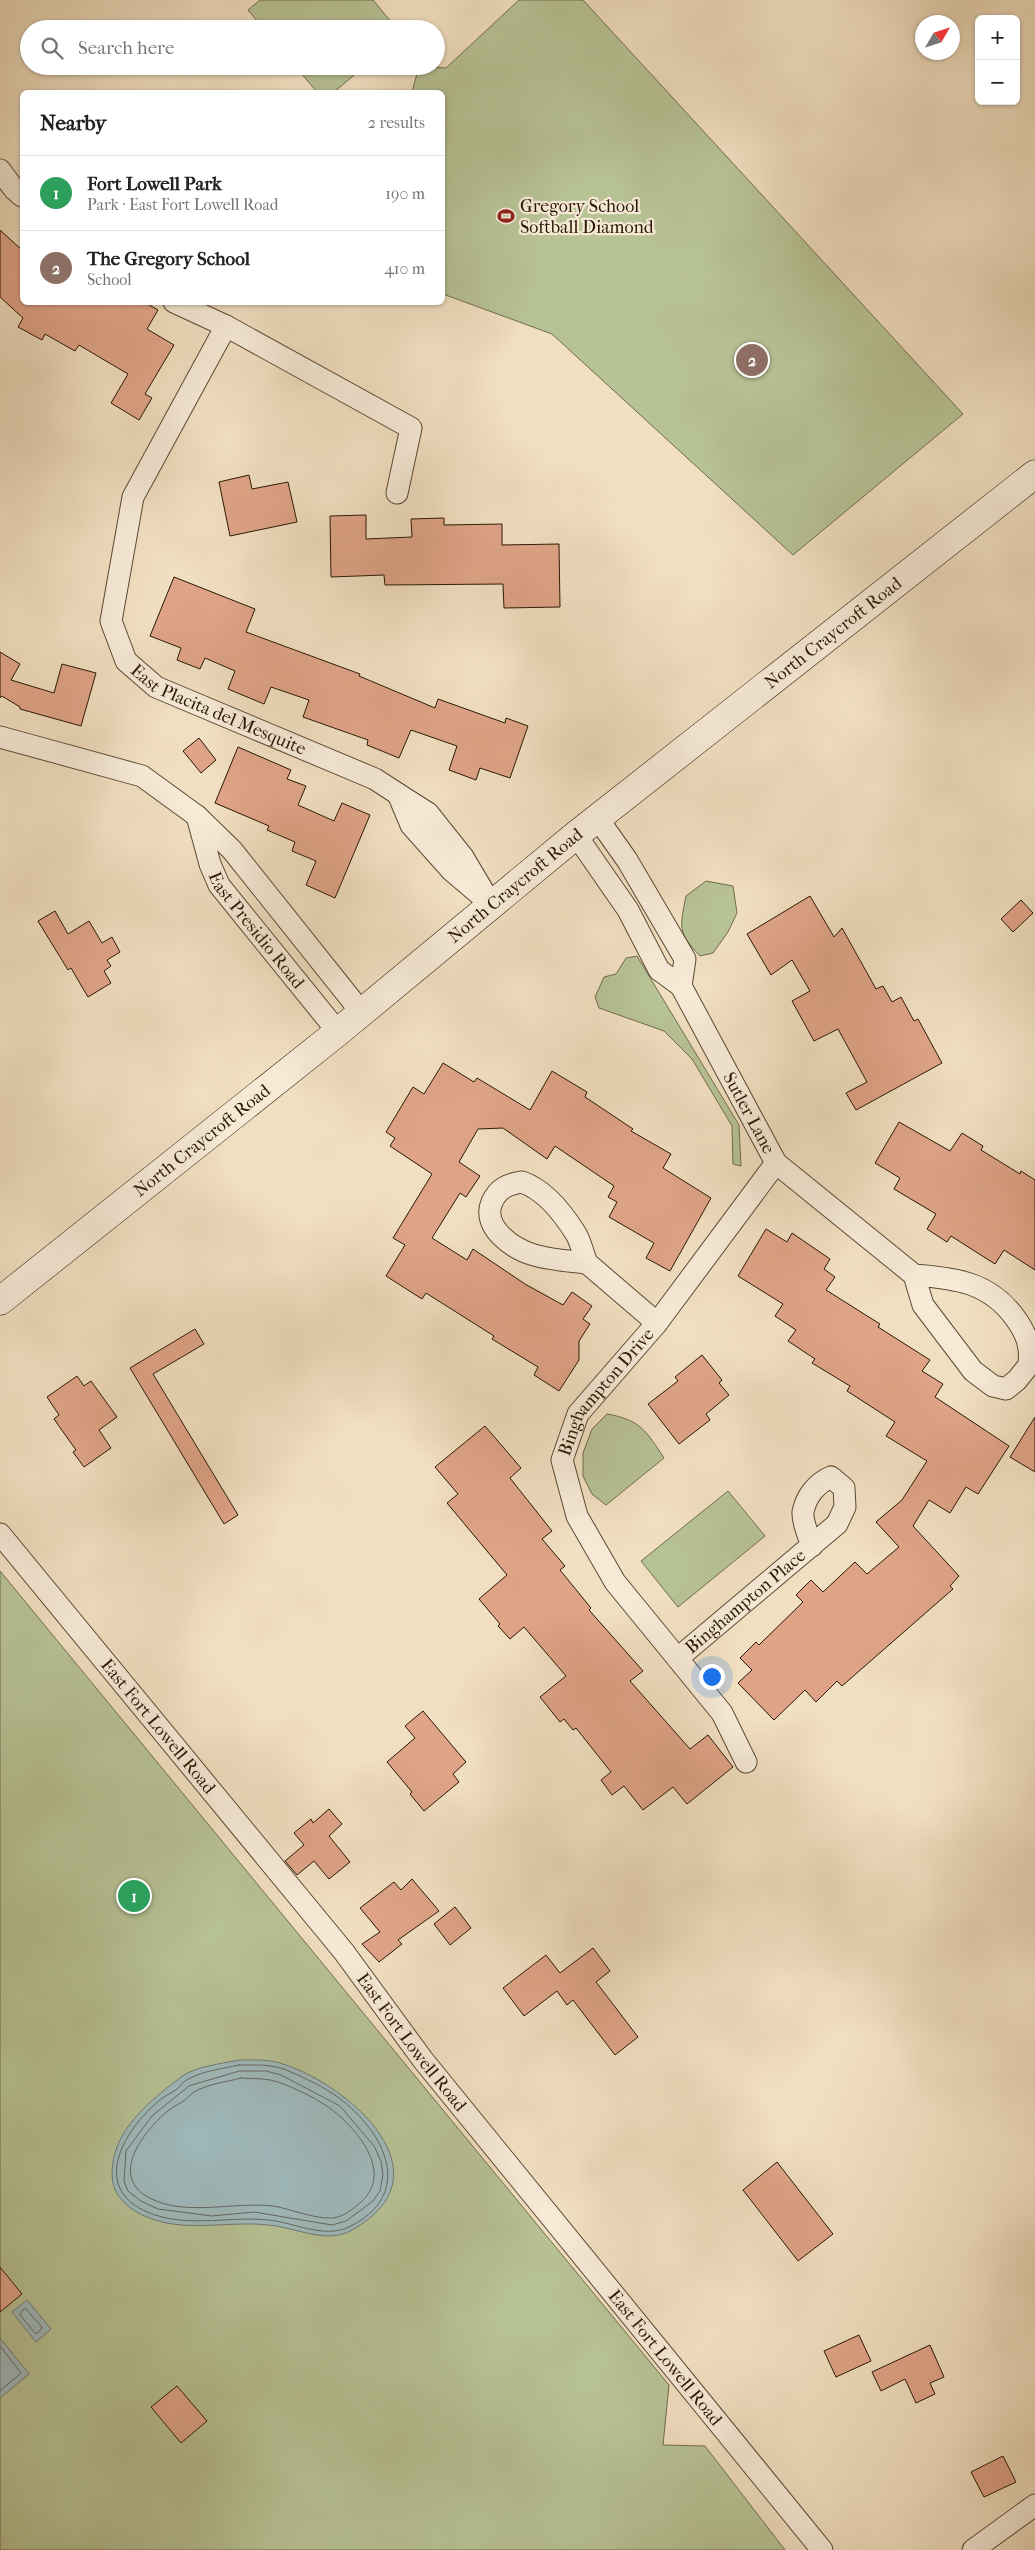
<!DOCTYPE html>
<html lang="en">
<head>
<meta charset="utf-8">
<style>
	:root { --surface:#fff; --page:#f6f6f6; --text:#202124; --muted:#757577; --line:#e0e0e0; --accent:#8f2418 }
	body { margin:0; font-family:"IM FELL French Canon",serif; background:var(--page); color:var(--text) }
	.controls { position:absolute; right:15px; top:15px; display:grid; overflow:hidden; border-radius:8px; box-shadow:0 1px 4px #0004 }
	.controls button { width:45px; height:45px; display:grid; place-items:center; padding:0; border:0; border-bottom:1px solid var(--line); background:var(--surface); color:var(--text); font:25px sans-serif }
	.compass { position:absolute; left:915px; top:15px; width:45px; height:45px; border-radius:50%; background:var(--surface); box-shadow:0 1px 4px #0004; rotate:51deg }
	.you { position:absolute; left:711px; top:1676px; width:18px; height:18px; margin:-12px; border:4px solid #fff; border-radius:50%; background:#1a73e8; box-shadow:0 0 0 8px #1a73e833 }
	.badge { display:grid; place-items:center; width:32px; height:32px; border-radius:50%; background:var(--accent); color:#fff; font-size:16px; font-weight:700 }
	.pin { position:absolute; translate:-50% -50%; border:2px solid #fff; box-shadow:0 1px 5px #0006 }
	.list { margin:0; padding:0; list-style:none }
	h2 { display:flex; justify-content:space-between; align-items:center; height:65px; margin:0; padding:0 20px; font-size:21px }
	h2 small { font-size:16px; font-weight:400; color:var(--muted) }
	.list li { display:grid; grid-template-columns:32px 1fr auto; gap:15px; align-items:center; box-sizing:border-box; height:75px; padding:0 20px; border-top:1px solid var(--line) }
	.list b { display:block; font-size:19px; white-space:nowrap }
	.list p { margin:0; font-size:16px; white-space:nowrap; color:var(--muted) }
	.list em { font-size:16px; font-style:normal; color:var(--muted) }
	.icon { flex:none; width:28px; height:28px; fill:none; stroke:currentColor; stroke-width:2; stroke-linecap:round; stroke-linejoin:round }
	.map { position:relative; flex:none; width:1035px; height:2550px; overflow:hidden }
	.search { position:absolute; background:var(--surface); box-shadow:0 1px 4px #0004; left:20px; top:20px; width:425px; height:55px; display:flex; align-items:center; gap:12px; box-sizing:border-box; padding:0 18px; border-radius:28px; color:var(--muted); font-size:19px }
	.panel { position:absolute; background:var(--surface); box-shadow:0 1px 4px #0004; left:20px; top:90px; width:425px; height:215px; border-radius:8px }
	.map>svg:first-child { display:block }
</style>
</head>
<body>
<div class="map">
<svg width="1035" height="2550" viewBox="0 0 1035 2550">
	<rect width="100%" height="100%" fill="#f1dfc1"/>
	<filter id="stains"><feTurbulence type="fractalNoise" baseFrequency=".004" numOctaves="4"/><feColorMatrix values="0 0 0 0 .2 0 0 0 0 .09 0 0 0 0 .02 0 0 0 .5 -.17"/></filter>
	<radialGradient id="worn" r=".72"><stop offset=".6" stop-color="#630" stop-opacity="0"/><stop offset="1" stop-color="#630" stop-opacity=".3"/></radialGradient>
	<!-- green -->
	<g fill="#b7c295" stroke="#706c4c">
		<path d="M260,0H373L397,29H264L248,10Z"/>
		<path d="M519,0H583L963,414L793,555L552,334L443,294L442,92H412L419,66L446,68Z"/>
		<path d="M295,66H365L334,92H317Z"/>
		<path d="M706,881L733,886L737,913L728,932L713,953L700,956C677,932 680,927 686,896Z"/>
		<path d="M637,956L739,1125L741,1166L733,1164L732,1126L692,1059L664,1031L599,1008L595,997L604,977L616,974L626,958Z"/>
		<path d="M607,1414C641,1420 646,1431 664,1458L606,1505L592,1494L583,1476V1453L592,1429Z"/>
		<path d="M728,1491L765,1536L678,1607L641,1561Z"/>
		<path d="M0,1571L669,2385L663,2445L705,2446L785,2550H0Z"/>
	</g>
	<!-- water -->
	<g fill="#9fbabd" stroke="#707973">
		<path d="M239,2060C254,2060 269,2059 283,2064C351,2086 451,2175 352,2230C327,2245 295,2227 268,2225C224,2220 176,2236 135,2211C121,2202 112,2191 112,2174C112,2130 149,2102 181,2077C196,2066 221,2064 239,2060Z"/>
		<path d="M27,2300L51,2329L36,2342L12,2312Z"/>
		<path d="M0,2338L29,2374L0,2398Z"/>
	</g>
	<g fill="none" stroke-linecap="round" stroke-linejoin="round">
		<!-- shore -->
		<g stroke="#646860" stroke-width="1">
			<path d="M239,2065C254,2065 269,2064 284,2069C303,2077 327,2088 343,2101C388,2137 413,2196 349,2227C324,2239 293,2222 268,2220C231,2216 192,2227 155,2215C87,2192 122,2131 161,2099C166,2095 172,2093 177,2089C180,2087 182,2083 185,2081C200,2071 222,2069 239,2065Z"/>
			<path d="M240,2071H266L281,2075L340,2106L374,2146L381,2161L383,2175L380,2191L373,2201L346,2221L332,2225L254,2212L212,2216L158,2209L141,2201L128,2191L124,2181L126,2151L152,2116L189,2086Z"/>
			<path d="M241,2078C254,2079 266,2078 278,2082C297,2089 320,2100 335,2112C360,2133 392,2173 362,2201C355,2208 343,2217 333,2218C313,2219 292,2209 273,2206C233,2201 179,2219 143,2194C111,2170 148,2127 169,2110C174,2106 180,2104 185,2100C188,2097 191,2094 194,2092C208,2084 226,2082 241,2078Z"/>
			<path d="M25,2308L42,2327L38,2333H35L20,2315Z"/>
			<path d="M0,2346L21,2373L0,2391"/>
		</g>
	</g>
	<!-- building -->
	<g fill="#dfa488" stroke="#291704">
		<path d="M0,230L22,250V302H144L158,310L147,329L174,345L145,394L152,398L139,420L111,403L128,374L79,345L75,351L45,334L42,340L18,327L23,318L0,297Z"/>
		<path d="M249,475L252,489L288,482L297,522L230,536L219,482Z"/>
		<path d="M366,515V539L412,537L411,519L444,518V525L502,524V545L559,544L560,607L504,608L503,584L385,585L384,575L331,577L330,516Z"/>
		<path d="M174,577L255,609L246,632L360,674L359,676L435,708L438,699L505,723L506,718L528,726L510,778L480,768L476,780L449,770L457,746L411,730L399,758L367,745L368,740L303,717L309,700L271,687L264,704L228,689L235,671L205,658L200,669L177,660L181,648L150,636Z"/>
		<path d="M0,652L20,664L11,680L54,693L62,664L96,673L81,726L20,709V707L2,696L0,698Z"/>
		<path d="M199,738L216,760L201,773L183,751Z"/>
		<path d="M238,747L291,770L287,779L306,786L298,805L334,821L342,803L370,815L335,898L306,885L316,861L292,851L295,842L267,830L269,826L215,803Z"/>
		<path d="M810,896L834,937L842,928L876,989L883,986L892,1002L901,997L914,1021L918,1019L942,1063L856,1110L846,1093L867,1082L838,1029L814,1041L792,1001L810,991L792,960L771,975L747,934Z"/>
		<path d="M1021,900L1033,913L1013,932L1001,919Z"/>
		<path d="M55,911L68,934L89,921L102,943L112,937L120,952L107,960L111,966L104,971L111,983L88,997L71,968L68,970L38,921Z"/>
		<path d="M443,1063L474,1082L477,1078L530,1110L552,1071L587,1092L585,1097L633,1129L631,1131L671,1154L663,1168L711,1198L670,1271L646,1258L654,1243L609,1217L617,1202L608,1197L614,1186L555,1146L547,1159L503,1128L478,1129L459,1162L480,1176L466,1197L460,1193L432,1238L467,1260L473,1249L525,1284L563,1305L572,1292L592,1306L583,1319L590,1324L579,1341V1360L559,1391L534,1375L538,1367L492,1339L494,1336L426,1293L422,1299L386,1276L405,1245L393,1238L432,1174L390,1146L395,1138L386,1132L413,1087L424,1094Z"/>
		<path d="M899,1122L950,1151L962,1133L983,1146L981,1150L1020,1174L1021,1171L1035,1180V1270L1004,1250L995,1264L951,1236L947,1242L927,1229L936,1214L894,1189L900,1178L875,1163Z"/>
		<path d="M766,1229L787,1242L792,1233L830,1259L824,1269L835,1277L826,1290L880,1324L878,1327L930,1360L922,1371L943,1384L935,1397L1009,1446L978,1494L966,1487L950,1513L929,1500L913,1526L959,1576L950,1586L953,1589L842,1686L837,1681L816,1702L805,1690L774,1720L738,1683L752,1670L740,1658L756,1642L759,1645L803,1602L796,1595L811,1580L823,1592L855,1562L867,1574L899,1547L876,1522L902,1500L927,1461L886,1436L895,1422L847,1391L850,1386L812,1363L815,1359L788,1341L796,1330L775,1316L783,1304L738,1276Z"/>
		<path d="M195,1329L204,1344L153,1374L238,1515L224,1524L130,1368Z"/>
		<path d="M702,1355L722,1380L719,1383L729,1395L706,1414L710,1420L679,1444L648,1404L678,1381L675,1377Z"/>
		<path d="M77,1376L84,1386L91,1381L117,1417L99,1430L111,1448L84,1467L73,1452L76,1450L54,1419L59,1415L47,1397Z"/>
		<path d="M1035,1417V1472L1010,1457Z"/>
		<path d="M485,1426L521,1468L510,1478L552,1531L542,1539L565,1566L560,1570L591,1608L589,1610L643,1671L630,1681L690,1749L708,1735L733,1767L687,1804L673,1787L643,1810L624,1786L612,1795L601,1780L611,1772L576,1728L573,1730L564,1719L560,1722L540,1697L566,1676L524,1627L510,1639L498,1626L500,1624L479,1599L507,1575L447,1503L458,1494L435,1467Z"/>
		<path d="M423,1711L466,1762L453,1774L459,1782L424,1811L410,1794L412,1792L387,1762L415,1738L405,1726Z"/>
		<path d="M329,1809L342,1824L329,1836L350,1862L329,1879L314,1861L297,1875L285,1861L304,1845L294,1833L311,1819L313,1823Z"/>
		<path d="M412,1879L439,1911L398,1940L402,1944L379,1962L362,1944L380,1932L360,1908L394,1882L401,1890Z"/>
		<path d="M455,1907L471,1928L450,1945L434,1924Z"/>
		<path d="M593,1948L610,1971L596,1982L638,2037L615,2055L573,2000L567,2005L557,1991L524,2016L503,1988L546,1955L560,1973Z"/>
		<path d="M777,2162L833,2234L798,2261L743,2190Z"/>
		<path d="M0,2267L22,2294L0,2312Z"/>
		<path d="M859,2335L871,2361L836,2377L824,2351Z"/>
		<path d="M930,2345L944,2377L930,2383L935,2394L916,2403L905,2379L881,2391L872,2372Z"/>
		<path d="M177,2386L207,2421L181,2443L151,2407Z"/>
		<path d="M1003,2456L1016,2482L984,2497L971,2472Z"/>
	</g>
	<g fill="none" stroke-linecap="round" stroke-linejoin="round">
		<!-- minor casing -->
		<g stroke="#5b4933" stroke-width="23">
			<g id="minor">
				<path d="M0,170L14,189L22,196"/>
				<path d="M174,302L226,326L411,428L397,493"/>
				<path id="s1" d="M226,326L133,497L111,621L126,661L156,687L375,779L398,794"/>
				<path d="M0,737L142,776L197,816L232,850L362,1013"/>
				<path d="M398,794L428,813L463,857L491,904L452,871L411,825Z"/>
				<path id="s2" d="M197,816L210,864L219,885L338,1032"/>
				<path d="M576,835L628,910L659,970L681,986L685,959L627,860L598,819"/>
				<path id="s3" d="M681,986L776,1163L914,1275L923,1305L973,1371L993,1386L1006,1389L1017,1380L1029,1365C1031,1346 1027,1335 1016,1319C990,1282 955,1278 914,1275"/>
				<path d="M522,1182C545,1190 563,1213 576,1234C581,1242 583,1254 587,1263C570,1261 551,1260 534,1255C513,1249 481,1227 492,1202C498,1189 507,1184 522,1182Z"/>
				<path d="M587,1263L657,1323"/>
				<path id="s4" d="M0,1534L344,1952L423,2060L822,2550"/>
				<path id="s5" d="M678,1658L837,1524L845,1507L844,1488L831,1477C817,1483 806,1496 803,1512C802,1522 809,1537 812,1546"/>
				<path id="s6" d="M746,1762L722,1713L615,1582L577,1516L562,1460L578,1414L657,1323L776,1163"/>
				<path d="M973,2550L1035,2505"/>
			</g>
		</g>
		<!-- secondary casing -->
		<g stroke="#291704" stroke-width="29">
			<g id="secondary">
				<path id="s7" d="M0,1301L338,1032L576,835L1035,474"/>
			</g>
		</g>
		<!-- minor -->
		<use href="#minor" stroke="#f6ead7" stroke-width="21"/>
		<!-- secondary -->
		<use href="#secondary" stroke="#f6ead7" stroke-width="28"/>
	</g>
	<!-- icons -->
	<defs>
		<g id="stadium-bare" transform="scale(1.35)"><path d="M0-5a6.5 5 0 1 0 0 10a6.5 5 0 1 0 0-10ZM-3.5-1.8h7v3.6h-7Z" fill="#8f2418" stroke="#f6ead7" stroke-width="2.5" paint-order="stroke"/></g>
	</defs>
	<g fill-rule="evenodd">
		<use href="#stadium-bare" x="506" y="216"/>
	</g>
	<g text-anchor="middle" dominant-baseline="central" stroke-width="4.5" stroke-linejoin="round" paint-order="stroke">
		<!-- poi labels -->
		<g font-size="18" fill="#291704" stroke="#f6ead7" text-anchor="start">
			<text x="520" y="206">Gregory School<tspan x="520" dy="21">Softball Diamond</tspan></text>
		</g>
		<!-- street labels -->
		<g font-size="18" fill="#291704" stroke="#f6ead7">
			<text stroke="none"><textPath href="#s7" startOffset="1068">North Craycroft Road</textPath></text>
			<text stroke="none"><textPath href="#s1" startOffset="469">East Placita del Mesquite</textPath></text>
			<text stroke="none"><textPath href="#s7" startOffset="662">North Craycroft Road</textPath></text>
			<text stroke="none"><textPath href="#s2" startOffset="131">East Presidio Road</textPath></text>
			<text stroke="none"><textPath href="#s3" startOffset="144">Sutler Lane</textPath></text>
			<text stroke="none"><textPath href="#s7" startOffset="258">North Craycroft Road</textPath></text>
			<text stroke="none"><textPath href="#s6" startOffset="440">Binghampton Drive</textPath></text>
			<text stroke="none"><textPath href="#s5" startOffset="88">Binghampton Place</textPath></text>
			<text stroke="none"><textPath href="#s4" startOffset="249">East Fort Lowell Road</textPath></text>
			<text stroke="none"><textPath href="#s4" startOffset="654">East Fort Lowell Road</textPath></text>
			<text stroke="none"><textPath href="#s4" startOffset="1059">East Fort Lowell Road</textPath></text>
		</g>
	</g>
	<rect width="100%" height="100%" filter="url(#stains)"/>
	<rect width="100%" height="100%" fill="url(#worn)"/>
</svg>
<div class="controls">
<button>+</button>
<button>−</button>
</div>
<svg class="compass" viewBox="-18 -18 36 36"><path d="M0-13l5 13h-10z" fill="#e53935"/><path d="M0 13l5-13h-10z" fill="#757577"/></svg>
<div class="you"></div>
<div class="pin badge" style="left:134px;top:1896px;background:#2e9e5b">1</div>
<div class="pin badge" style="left:752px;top:360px;background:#8d6e63">2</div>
<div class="search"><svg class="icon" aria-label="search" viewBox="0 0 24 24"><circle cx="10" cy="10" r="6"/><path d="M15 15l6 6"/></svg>Search here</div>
<section class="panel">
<h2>Nearby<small>2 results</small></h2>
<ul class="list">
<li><span class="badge" style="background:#2e9e5b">1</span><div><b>Fort Lowell Park</b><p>Park · East Fort Lowell Road</p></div><em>190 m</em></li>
<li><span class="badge" style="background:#8d6e63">2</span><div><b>The Gregory School</b><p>School</p></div><em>410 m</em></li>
</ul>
</section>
</div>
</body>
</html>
